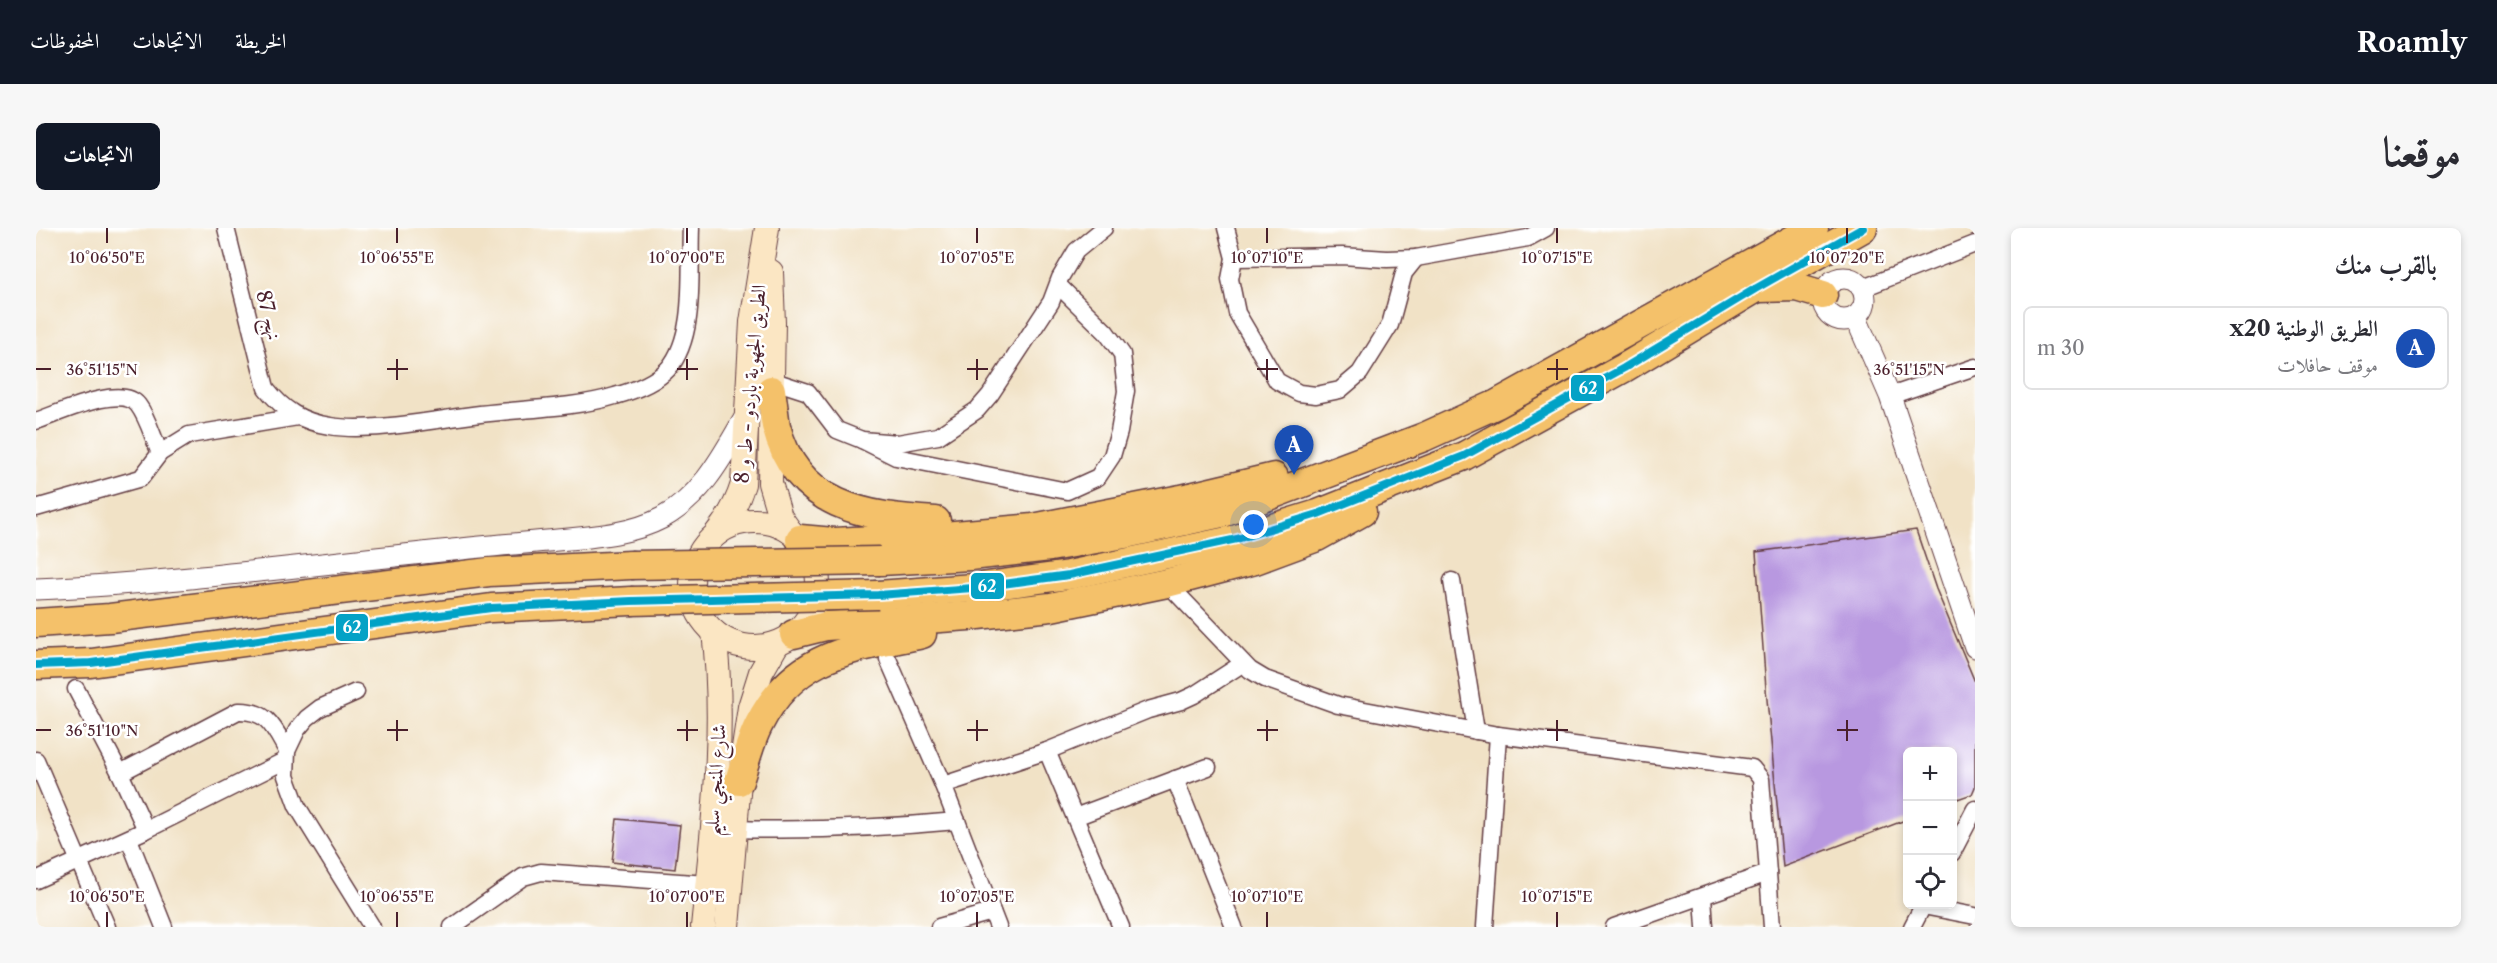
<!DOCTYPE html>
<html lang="ar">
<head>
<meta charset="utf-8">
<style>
	:root { --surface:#fff; --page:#f7f7f7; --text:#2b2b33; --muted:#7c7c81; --line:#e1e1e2; --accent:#111827 }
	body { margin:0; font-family:"Libre Caslon Text",Amiri,serif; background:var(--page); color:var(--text); direction:rtl }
	.controls { position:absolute; right:18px; bottom:18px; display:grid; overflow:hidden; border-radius:9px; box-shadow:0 3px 9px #0003 }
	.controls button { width:54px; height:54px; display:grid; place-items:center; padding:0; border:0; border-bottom:2px solid var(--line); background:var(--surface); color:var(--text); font:30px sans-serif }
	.you { position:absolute; left:1218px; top:297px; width:21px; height:21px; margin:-15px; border:4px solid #fff; border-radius:50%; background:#1a73e8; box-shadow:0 0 0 9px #1a73e833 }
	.badge { display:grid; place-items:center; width:39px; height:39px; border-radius:50%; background:var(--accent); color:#fff; font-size:20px; font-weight:700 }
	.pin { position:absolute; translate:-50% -50px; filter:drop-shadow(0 2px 3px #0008) }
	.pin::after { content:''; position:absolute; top:32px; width:21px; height:18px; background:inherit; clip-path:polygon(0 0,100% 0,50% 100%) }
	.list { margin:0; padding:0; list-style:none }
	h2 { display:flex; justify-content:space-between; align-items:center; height:78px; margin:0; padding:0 24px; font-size:26px }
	h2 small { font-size:20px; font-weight:400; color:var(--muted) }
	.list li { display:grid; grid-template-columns:39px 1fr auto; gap:18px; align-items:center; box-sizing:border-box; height:84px; margin:0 12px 12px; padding:0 12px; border:2px solid var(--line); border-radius:9px }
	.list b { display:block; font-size:22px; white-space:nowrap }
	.list p { margin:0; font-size:20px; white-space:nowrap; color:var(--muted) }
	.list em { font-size:20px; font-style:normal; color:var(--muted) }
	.icon { flex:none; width:33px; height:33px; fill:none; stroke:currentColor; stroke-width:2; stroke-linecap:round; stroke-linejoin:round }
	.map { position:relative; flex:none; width:1939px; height:699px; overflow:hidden; direction:ltr; border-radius:9px }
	header { display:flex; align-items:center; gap:36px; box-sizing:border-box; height:84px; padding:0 30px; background:var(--accent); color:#fff }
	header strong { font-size:28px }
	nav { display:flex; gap:33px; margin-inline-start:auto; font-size:21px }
	.intro { display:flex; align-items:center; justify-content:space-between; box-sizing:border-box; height:144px; padding:0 36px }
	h1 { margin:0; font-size:42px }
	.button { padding:15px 27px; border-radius:9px; background:var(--accent); color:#fff; font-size:21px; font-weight:700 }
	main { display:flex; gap:36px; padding:0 36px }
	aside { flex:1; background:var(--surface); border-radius:9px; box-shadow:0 3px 9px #0003 }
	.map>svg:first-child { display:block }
</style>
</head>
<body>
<header>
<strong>Roamly</strong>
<nav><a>الخريطة</a><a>الاتجاهات</a><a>المحفوظات</a></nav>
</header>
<div class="intro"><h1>موقعنا</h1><a class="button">الاتجاهات</a></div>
<main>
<aside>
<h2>بالقرب منك<small></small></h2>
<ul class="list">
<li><span class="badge" style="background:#1a4fb4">A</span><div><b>الطريق الوطنية x20</b><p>موقف حافلات</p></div><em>30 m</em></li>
</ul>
</aside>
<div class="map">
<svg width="1939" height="699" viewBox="0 0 1939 699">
	<rect width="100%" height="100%" fill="#fff"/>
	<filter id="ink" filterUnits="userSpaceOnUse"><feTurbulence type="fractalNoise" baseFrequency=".0167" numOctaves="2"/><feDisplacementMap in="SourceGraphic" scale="12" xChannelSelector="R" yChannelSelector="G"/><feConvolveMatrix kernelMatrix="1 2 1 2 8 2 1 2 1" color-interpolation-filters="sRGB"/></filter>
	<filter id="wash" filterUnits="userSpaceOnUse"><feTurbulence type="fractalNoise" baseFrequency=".008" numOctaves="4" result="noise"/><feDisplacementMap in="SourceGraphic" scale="24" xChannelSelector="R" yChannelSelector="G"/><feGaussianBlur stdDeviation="1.35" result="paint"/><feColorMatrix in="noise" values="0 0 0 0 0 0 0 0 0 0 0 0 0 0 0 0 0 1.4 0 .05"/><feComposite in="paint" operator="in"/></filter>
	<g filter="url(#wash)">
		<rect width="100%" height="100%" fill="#f1e2c6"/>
		<g id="blocks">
			<!-- building -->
			<g fill="#b898e0">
				<path d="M1880,302L1900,361L1939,454V559L1936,566L1916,573V524H1872V591L1747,639L1730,461L1720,324Z"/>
				<path d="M581,591L644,597L639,641L576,634Z"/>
			</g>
		</g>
	</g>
	<g filter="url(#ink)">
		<use href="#blocks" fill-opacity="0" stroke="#633c42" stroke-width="1.5"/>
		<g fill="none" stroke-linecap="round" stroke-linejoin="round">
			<!-- minor casing -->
			<g stroke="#633c42" stroke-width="19">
				<g id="minor">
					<path d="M190,0L230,160C247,182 266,194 294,198C334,205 402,191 444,186C486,181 540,180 579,168C597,163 619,155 632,141C661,108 653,42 655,0"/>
					<path d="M1190,0L1198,30L1194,51L1201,85L1241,153L1263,165L1280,167L1304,162L1324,145L1354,97L1368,45L1380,30"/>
					<path d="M1198,30L1306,28L1351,31L1380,30L1492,10L1510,0"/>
					<path d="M1827,60L1939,16"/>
					<path d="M735,152L772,164L801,202L826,212L862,215L902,208L941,182L954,167L1015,74L1024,50L1040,23L1068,0"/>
					<path d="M1854,168L1939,139"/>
					<path d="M0,193C22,186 85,155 102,177C112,190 117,210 124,225"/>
					<path d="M826,212L860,229L1031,263L1062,249L1076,228L1083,204L1090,163L1086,126L1070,104L1022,57"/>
					<path d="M0,280L105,250L124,225L153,207L262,189"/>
					<path d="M1416,353L1440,503"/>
					<path d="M1131,355L1214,442L1229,451L1302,477L1462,507L1716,540L1725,551L1736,699"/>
					<path d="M852,431L907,557L962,699"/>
					<path d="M40,461L84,545L110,602"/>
					<path d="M320,464L284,480L271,490L261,502L251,523L250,548L261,578L336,699"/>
					<path d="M1011,523L1085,699"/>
					<path d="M0,532L71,699"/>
					<path d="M84,545L202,483C232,482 238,500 251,523"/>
					<path d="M1139,551L1198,699"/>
					<path d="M907,557L1011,523L1112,482L1145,473L1158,467L1206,436"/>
					<path d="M1039,589L1172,539"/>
					<path d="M698,601C773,603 847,600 921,593"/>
					<path d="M93,611L128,699"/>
					<path d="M1916,625L1939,581"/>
					<path d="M0,652L110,602L250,532"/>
					<path d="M1667,669L1669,699"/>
					<path d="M1887,678L1939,688"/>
					<path d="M416,699L487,649L505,644L671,656"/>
					<path d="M903,699L956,684"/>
					<path d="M1449,699L1462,507"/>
					<path d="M1578,699L1732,645"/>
					<path d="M1876,699L1888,676"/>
				</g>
			</g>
			<!-- tertiary casing -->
			<g stroke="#633c42" stroke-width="23">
				<g id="tertiary">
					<circle cx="1808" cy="71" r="21"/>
					<path d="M1820,90L1854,168L1939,419"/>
					<path d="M0,361C141,355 276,336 416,322C448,318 480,316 511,313C549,309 592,308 626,290C668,267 688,225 711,186"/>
				</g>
			</g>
			<!-- secondary casing -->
			<g stroke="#633c42" stroke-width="26">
				<g id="secondary">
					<path d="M735,44L737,95L734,255L744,289L754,303"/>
					<circle cx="719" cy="356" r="63"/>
					<path d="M680,306C693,290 701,276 707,256L716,94L731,0"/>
					<path d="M667,699C677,601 690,502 678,404"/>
					<path d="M691,699L703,553L714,479L725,444L741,416"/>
				</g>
			</g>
			<!-- trunk casing -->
			<g stroke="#633c42" stroke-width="31">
				<g id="trunk">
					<path d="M1724,60L1760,59L1787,67"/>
					<path d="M735,162C737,174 738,186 740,198C760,279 830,289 900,293"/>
					<path d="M764,311L798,314L896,309L997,300L1145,271L1238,249"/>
					<path d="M844,333L935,328L1014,319L1089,306L1190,284L1388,209L1461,176L1778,0"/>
					<path d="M842,367L937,360L1033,347L1201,311L1282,286L1428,228L1588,140L1719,61L1827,0"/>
					<path d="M0,395L74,390L453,344L595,337"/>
					<path d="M758,406L790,398L933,388L1015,379L1131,355L1219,332L1281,309L1326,284"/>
					<path d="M0,437L55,435L455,380L595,373"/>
					<path d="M703,553C709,535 714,513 723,496C759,425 816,421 886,406"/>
				</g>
			</g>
			<!-- minor -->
			<use href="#minor" stroke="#fff" stroke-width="16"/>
			<!-- tertiary -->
			<use href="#tertiary" stroke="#fff" stroke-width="21"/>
			<!-- secondary -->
			<use href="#secondary" stroke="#fbe6c3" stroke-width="24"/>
			<!-- trunk -->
			<use href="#trunk" stroke="#f4c16a" stroke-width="28"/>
			<!-- trunk-bridge casing -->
			<g stroke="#633c42" stroke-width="31" stroke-linecap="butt">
				<g id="trunk-bridge">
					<path d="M595,337L844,333"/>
					<path d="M595,373L842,367"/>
				</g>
			</g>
			<!-- trunk-bridge -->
			<use href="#trunk-bridge" stroke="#f4c16a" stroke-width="28"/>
			<!-- bus-1 casing -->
			<g stroke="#fff" stroke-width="12">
				<path id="bus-1" d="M0,437L55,435L455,380L595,373L842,367L937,360L1033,347L1201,311L1282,286L1428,228L1588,140L1719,61L1827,0"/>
			</g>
			<!-- bus-1 -->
			<use href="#bus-1" stroke="#04a2c6" stroke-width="8"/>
		</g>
	</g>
	<!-- ticks -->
	<path fill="none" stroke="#4a1f2b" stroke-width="2" d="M71,0V15M361,0V15M651,0V15M941,0V15M1231,0V15M1521,0V15M1811,0V15M361,131V152M651,131V152M941,131V152M1231,131V152M1521,131V152M0,141H15M351,141H372M641,141H662M931,141H952M1221,141H1242M1511,141H1532M1924,141H1939M361,492V513M651,492V513M941,492V513M1231,492V513M1521,492V513M1811,492V513M0,502H15M351,502H372M641,502H662M931,502H952M1221,502H1242M1511,502H1532M1801,502H1822M71,684V699M361,684V699M651,684V699M941,684V699M1231,684V699M1521,684V699"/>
	<g text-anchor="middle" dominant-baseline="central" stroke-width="5" stroke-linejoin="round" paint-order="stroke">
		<!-- street labels -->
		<g font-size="20" fill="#4a1f2b" stroke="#fff">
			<text transform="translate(233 87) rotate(76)">نهج 87</text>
			<text transform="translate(714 156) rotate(-85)">الطريق الجهوية باردو - ط و 8</text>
			<text transform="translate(679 552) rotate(-86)">شارع المنجي سليم</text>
		</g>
	</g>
	<g font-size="15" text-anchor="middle" fill="#4a1f2b" stroke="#fff" stroke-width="5" stroke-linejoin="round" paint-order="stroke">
		<text x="71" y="35">10°06'50"E</text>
		<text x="361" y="35">10°06'55"E</text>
		<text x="651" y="35">10°07'00"E</text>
		<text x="941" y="35">10°07'05"E</text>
		<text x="1231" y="35">10°07'10"E</text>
		<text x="1521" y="35">10°07'15"E</text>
		<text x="1811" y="35">10°07'20"E</text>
		<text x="66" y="147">36°51'15"N</text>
		<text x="1873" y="147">36°51'15"N</text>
		<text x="66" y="508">36°51'10"N</text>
		<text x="71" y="674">10°06'50"E</text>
		<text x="361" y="674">10°06'55"E</text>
		<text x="651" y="674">10°07'00"E</text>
		<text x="941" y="674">10°07'05"E</text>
		<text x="1231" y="674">10°07'10"E</text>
		<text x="1521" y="674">10°07'15"E</text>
	</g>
	<g stroke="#fff" stroke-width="2">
		<rect x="1534" y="146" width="35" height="28" rx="6" fill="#04a2c6"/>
		<rect x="934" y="344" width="35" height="28" rx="6" fill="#04a2c6"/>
		<rect x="299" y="385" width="34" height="29" rx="6" fill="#04a2c6"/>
	</g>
	<g font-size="16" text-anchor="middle" font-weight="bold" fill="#fff">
		<text x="1552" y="166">62</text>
		<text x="951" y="364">62</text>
		<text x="316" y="405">62</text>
	</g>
</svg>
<div class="controls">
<button>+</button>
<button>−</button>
<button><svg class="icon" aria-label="locate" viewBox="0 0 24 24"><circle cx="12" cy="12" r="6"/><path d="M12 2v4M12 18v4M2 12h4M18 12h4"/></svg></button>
</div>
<div class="you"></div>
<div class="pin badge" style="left:1258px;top:247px;background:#1a4fb4">A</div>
</div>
</main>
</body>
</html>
